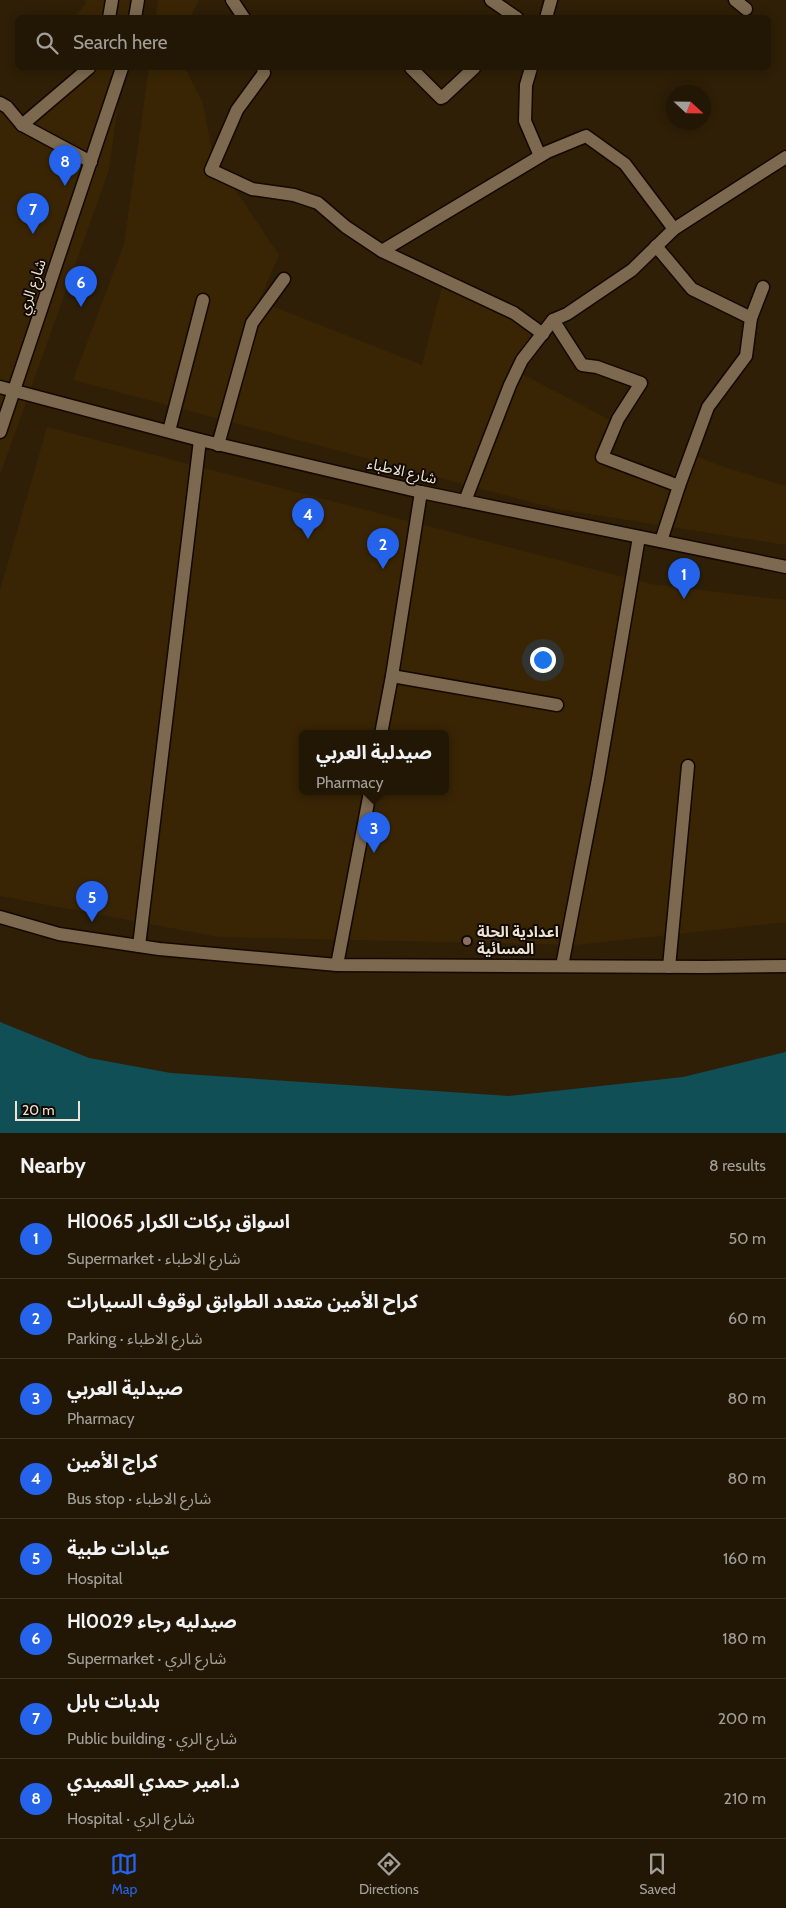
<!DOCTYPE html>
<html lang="en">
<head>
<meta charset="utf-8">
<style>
	:root { --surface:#221704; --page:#2a200e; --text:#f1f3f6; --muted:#a29f9a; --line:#3f3626; --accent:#2563eb }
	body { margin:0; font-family:Cabin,"Noto Sans Arabic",sans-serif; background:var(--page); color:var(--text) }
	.compass { position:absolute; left:666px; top:85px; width:45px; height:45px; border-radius:50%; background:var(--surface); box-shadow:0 2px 12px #0003; rotate:112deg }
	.scale { position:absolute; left:15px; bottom:12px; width:65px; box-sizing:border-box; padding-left:5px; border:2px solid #ede2d4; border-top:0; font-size:14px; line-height:18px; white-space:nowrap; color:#ede2d4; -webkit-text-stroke:4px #110a03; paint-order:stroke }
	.you { position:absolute; left:542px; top:659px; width:18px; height:18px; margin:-12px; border:4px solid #fff; border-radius:50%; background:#1a73e8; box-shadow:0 0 0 8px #1a73e833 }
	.badge { display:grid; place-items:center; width:32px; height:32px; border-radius:50%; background:var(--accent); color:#fff; font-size:16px; font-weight:700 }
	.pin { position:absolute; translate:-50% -41px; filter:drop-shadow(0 1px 2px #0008) }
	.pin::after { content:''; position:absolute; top:26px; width:18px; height:15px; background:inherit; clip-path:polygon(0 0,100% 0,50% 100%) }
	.popup { position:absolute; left:299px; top:730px; width:150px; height:65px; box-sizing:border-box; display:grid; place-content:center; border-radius:8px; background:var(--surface); filter:drop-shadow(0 1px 4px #0005); font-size:16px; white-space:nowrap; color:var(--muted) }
	.popup b { font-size:19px; color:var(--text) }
	.popup::after { content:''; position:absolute; left:50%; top:100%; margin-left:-10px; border:10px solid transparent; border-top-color:var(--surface) }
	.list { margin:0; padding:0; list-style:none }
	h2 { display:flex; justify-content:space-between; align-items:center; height:65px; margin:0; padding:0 20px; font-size:21px }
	h2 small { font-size:16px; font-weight:400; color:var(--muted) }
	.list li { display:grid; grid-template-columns:32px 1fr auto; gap:15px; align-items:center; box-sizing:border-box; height:80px; padding:0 20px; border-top:1px solid var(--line) }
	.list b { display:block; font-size:19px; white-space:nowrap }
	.list p { margin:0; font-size:16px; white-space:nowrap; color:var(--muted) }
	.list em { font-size:16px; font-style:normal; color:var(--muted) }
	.icon { flex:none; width:28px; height:28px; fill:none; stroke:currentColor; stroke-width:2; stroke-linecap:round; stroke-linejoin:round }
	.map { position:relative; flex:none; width:786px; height:1133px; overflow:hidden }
	.search { position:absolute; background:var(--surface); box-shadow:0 2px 12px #0003; left:15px; right:15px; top:15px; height:55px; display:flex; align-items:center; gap:12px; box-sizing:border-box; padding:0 18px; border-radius:8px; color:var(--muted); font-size:19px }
	.sheet { height:705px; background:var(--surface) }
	nav { display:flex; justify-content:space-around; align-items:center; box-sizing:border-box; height:70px; border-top:1px solid var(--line); background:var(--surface); font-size:14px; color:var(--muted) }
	nav a { display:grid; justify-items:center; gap:2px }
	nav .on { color:var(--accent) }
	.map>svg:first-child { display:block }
</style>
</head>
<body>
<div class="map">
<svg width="786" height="1133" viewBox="0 0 786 1133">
	<rect width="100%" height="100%" fill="#2e1f06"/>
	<!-- built -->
	<g fill="#392504" fill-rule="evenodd">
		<path d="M84,0H133L130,17L74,18L86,3Z"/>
		<path d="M158,0H199L190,17H156Z"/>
		<path d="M76,68H123L109,170L0,475V109L30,126L82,78Z"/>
		<path d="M149,68H185L203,103L214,162L241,198L279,255L259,301L422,365L446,271L535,324L516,371L624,427L609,455L670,480L686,452L724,467L786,486V545L557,509L73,380L124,244Z"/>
		<path d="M47,427L650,584L786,600V922L576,945L219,937L0,896V590ZM303,734H445V792H303Z"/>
	</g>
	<!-- water -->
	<path fill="#114f56" d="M0,1022L89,1058L171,1073L509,1096L683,1077L786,1052V1133H0Z"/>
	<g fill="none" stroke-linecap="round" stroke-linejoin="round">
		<!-- minor casing -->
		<g stroke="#160800" stroke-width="15">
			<g id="minor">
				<path d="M232,0L244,18"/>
				<path d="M491,0L517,18"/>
				<path d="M735,0L746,9"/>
				<path d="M109,18L112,0"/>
				<path d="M135,18L138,0"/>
				<path d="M546,18L551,0"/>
				<path d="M263,68L264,73L237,110L211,170L252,189L294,195L318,203L346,227L382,251L514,313L543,334"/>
				<path d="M411,68L441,98L443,97L474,68"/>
				<path d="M531,68L526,85L525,121L540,156"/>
				<path d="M0,103L7,107L22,125L91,162"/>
				<path d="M22,125L89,68"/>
				<path d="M656,246L692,289L751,318"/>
				<path d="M382,251L547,152L586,136L625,164L674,229"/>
				<path d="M553,320L582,365L597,367L641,383L618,419L602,457L679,486"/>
				<path d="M0,387L200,440L421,492L786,567"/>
				<path d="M169,431L203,300"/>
				<path d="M0,432L122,68"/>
				<path d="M218,445L252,323L284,279"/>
				<path d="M465,501L510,385L522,360L553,320L567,314L632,270L674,229L786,157"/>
				<path d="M661,541L679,486L708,407L746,356L751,318L763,287"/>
				<path d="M392,676L557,705"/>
				<path d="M381,734L392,676L421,492"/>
				<path d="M0,917L59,934L159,949L337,965L705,967L786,966"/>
				<path d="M139,946L200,440"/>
				<path d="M337,965L370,792"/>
				<path d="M562,966L598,779L639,537"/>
				<path d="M669,967L688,766"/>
			</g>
		</g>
		<!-- minor -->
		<use href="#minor" stroke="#7c6950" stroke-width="12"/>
	</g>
	<!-- markers -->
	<circle fill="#8d6e63" stroke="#110a03" stroke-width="2" cx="467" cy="941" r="5"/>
	<g text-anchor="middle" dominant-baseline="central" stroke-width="4" stroke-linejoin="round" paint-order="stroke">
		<!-- street labels -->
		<g font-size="15" fill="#ede2d4" stroke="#110a03">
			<text transform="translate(32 287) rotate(-71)">شارع الري</text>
			<text transform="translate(402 471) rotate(13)">شارع الاطباء</text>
		</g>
		<!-- poi labels -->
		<g font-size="15" font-weight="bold" fill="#ede2d4" stroke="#110a03" text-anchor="start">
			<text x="477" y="932">اعدادية الحلة<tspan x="477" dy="17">المسائية</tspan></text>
		</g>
	</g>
</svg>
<svg class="compass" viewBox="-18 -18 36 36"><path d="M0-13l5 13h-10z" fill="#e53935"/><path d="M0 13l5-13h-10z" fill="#a29f9a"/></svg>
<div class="scale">20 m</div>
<div class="you"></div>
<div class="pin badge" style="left:684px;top:599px">1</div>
<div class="pin badge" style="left:383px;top:569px">2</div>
<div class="pin badge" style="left:374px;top:853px">3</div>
<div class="popup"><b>صيدلية العربي</b>Pharmacy</div>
<div class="pin badge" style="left:308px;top:539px">4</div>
<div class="pin badge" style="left:92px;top:922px">5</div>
<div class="pin badge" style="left:81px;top:307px">6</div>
<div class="pin badge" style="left:33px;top:234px">7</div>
<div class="pin badge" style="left:65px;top:186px">8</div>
<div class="search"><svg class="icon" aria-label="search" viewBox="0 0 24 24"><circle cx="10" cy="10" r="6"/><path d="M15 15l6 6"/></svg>Search here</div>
</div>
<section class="sheet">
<h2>Nearby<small>8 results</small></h2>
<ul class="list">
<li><span class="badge">1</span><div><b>Hl0065 اسواق بركات الكرار</b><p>Supermarket · شارع الاطباء</p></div><em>50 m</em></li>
<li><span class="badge">2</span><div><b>كراح الأمين متعدد الطوابق لوقوف السيارات</b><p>Parking · شارع الاطباء</p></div><em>60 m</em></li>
<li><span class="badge">3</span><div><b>صيدلية العربي</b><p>Pharmacy</p></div><em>80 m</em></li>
<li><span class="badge">4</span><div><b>كراج الأمين</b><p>Bus stop · شارع الاطباء</p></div><em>80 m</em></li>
<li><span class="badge">5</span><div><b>عيادات طبية</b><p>Hospital</p></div><em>160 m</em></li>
<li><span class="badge">6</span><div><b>Hl0029 صيدليه رجاء</b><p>Supermarket · شارع الري</p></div><em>180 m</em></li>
<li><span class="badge">7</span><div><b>بلديات بابل</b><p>Public building · شارع الري</p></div><em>200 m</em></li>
<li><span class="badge">8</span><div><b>د.امير حمدي العميدي</b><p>Hospital · شارع الري</p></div><em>210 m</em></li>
</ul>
</section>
<nav>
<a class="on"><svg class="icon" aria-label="map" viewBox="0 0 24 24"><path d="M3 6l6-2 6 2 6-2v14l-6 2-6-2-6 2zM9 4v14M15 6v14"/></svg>Map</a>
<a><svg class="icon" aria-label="directions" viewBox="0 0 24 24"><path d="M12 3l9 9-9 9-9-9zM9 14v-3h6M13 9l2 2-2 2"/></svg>Directions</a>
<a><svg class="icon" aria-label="saved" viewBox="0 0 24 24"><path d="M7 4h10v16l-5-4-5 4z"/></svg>Saved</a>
</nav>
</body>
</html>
